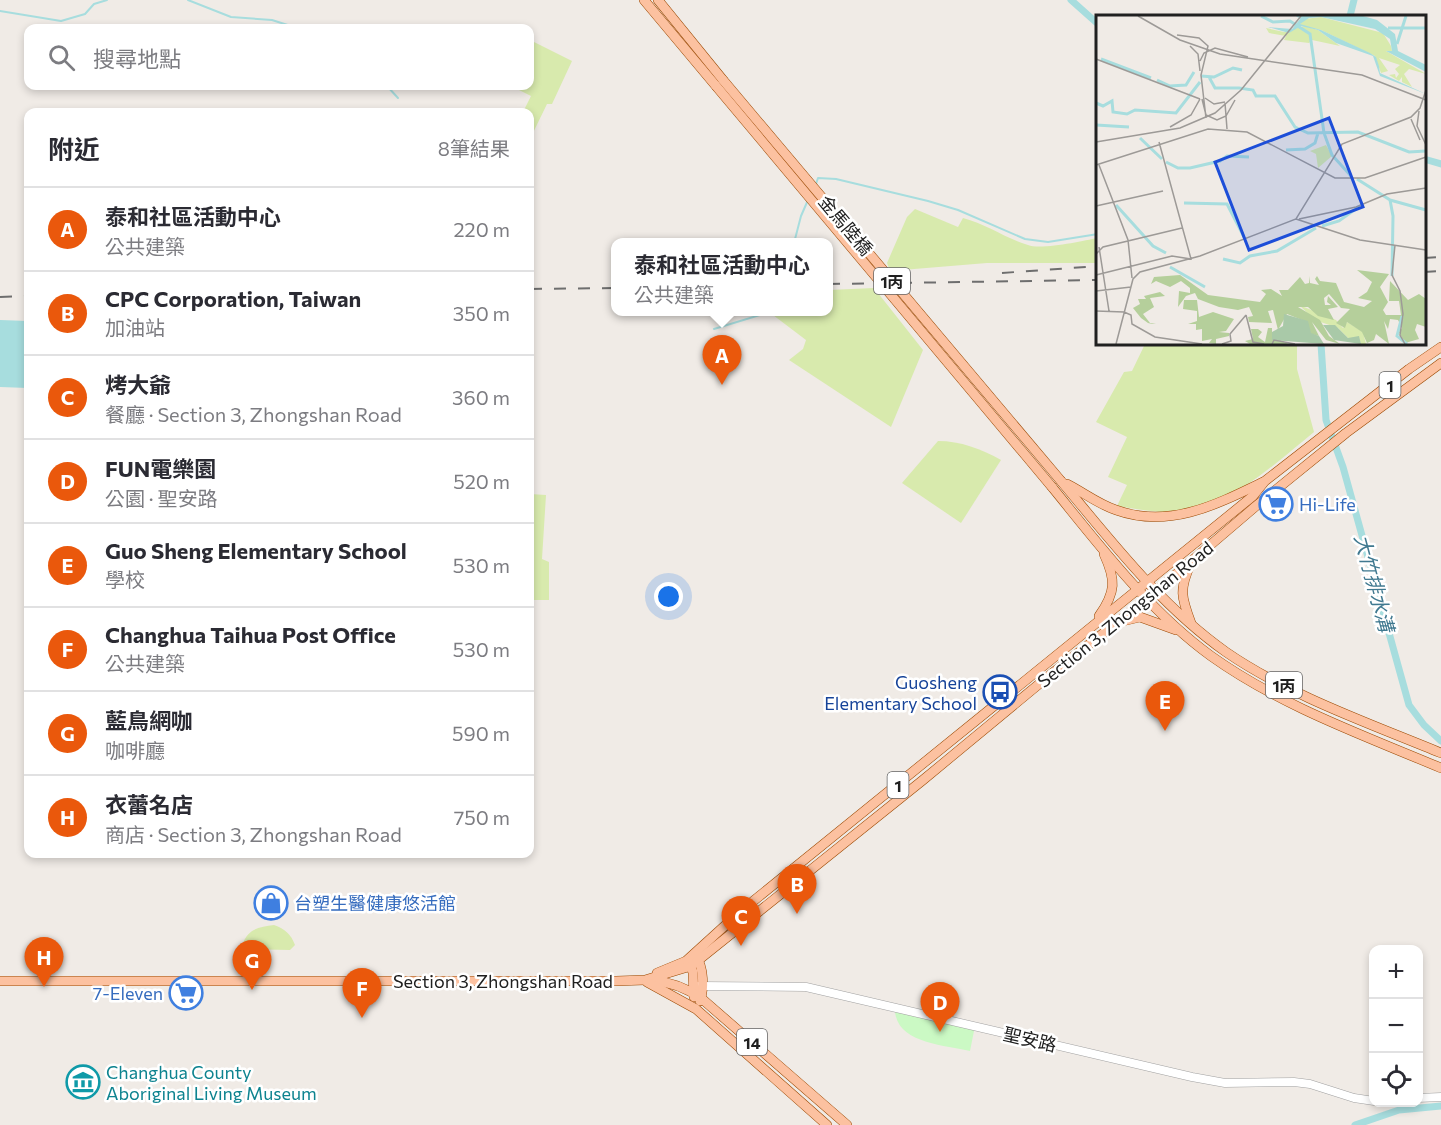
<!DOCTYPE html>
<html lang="zh-TW">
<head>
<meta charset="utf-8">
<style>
	:root { --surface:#fff; --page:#f2f2f3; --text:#2b2b33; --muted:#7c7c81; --line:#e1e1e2; --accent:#ea580c }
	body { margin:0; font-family:Commissioner,"Noto Sans TC",sans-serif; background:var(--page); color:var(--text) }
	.controls { position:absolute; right:18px; bottom:18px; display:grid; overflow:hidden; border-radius:12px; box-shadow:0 3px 9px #0003 }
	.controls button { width:54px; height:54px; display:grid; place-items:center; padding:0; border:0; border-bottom:2px solid var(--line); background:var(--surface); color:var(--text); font:30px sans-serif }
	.you { position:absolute; left:669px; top:597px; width:21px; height:21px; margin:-15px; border:4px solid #fff; border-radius:50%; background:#1a73e8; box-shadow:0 0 0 9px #1a73e833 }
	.badge { display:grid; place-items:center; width:39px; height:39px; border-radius:50%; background:var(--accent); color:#fff; font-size:20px; font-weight:700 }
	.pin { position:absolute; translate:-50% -50px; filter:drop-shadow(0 2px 3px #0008) }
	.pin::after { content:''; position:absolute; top:32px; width:21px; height:18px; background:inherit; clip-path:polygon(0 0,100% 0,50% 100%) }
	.popup { position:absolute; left:611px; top:238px; width:222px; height:78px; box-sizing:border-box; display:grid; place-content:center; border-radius:12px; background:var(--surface); filter:drop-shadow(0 2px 4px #0005); font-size:20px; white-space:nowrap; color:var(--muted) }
	.popup b { font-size:22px; color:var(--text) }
	.popup::after { content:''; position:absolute; left:50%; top:100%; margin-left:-12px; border:12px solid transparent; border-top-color:var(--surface) }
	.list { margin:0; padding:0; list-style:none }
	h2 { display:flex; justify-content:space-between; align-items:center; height:78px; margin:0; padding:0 24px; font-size:26px }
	h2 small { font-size:20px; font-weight:400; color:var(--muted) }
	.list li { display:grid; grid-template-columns:39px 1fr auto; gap:18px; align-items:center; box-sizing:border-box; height:84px; padding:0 24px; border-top:2px solid var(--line) }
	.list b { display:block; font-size:22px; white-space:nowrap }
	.list p { margin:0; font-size:20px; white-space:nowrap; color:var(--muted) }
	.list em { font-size:20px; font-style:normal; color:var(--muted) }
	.icon { flex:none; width:33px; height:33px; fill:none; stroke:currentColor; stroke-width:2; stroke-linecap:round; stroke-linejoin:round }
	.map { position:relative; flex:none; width:1441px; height:1125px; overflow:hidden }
	.search { position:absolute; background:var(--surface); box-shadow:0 3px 9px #0003; left:24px; top:24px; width:510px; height:66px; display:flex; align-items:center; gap:15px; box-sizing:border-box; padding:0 21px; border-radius:12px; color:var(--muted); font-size:22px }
	.panel { position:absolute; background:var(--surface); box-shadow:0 3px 9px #0003; left:24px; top:108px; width:510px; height:750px; border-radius:12px }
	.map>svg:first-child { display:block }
</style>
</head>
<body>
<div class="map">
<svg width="1441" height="1125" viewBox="0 0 1441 1125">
	<rect width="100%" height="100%" fill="#f0ebe6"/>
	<!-- grass -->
	<g fill="#d8eaad">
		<path d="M530,40L572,61L552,104H547L530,139V112H523L531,96L511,86H530Z"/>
		<path d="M915,209L958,227L963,218C986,224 1005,238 1028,245C1041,250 1083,241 1097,238V263H987L890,271L887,263L907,217Z"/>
		<path d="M874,288L923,350L891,427L789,360L803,349L806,340L773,315L776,312H828L829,290Z"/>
		<path d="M1145,344H1297V369L1314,432C1282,458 1233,503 1191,510C1166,515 1142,510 1117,506L1127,485L1108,477L1127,437L1096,422L1124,372L1132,371Z"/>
		<path d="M938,441C960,441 982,449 1001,460L961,523L902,483Z"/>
		<path d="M530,494L546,495L542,559L549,562V600H530Z"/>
		<path d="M274,925C285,929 291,934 295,945L290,950L246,949L243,943C249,928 260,927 274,925Z"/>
	</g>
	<!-- park -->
	<path fill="#cbf9c4" d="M895,1008L975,1026L970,1051C944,1045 894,1043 895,1008Z"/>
	<!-- water -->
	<path fill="#a7ddde" d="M0,320L28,321V388L0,387Z"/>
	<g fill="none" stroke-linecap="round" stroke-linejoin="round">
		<!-- stream -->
		<g stroke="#a7ddde" stroke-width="2">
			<path d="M188,0L231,17L272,20L297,28"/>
			<path d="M0,11L61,21L85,14L94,4L107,0"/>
			<path d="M387,86L398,98"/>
			<path d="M816,184L818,178L836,179L928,201L958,210L1025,239L1048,242L1098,234"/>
			<path d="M794,243L801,216L808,200"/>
			<path d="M714,329L770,312"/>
		</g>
		<!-- canal -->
		<g stroke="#a7ddde" stroke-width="7">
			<path d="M1071,0L1098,24"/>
			<path d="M1350,16L1354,0"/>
			<path d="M1424,159L1441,164"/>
			<path d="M1321,344L1326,420L1343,467L1409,705L1424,725L1441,741"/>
			<path d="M1355,1125L1399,1110L1441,1106"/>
		</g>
		<!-- minor casing -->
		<g stroke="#a1a1a1" stroke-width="9">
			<g id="minor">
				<path d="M699,986L806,987L1192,1077L1225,1083L1294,1082L1310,1084L1354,1098L1374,1101"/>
				<path d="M1418,1098L1441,1097"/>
			</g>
		</g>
		<!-- major casing -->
		<g stroke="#9b4801" stroke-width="10">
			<g id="major">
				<path d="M644,0L716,86"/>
				<path d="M658,0L723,80"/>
				<path d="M1061,481C1112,542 1161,606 1226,652C1288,695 1371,724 1441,753"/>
				<path d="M1067,484C1083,492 1098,504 1116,510C1169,529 1216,505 1263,482"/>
				<path d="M1052,487C1100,546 1149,611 1211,656C1281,706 1363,735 1441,768"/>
				<path d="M1099,616C1116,592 1116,580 1104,554"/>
				<path d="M1123,621L1140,617L1176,630"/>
				<path d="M1191,623C1181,597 1179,589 1191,563"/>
				<path d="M696,957C704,967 704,989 700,1001"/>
				<path d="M688,962L693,972L694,997"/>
				<path d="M657,973L686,961L741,911L1253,496L1265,481L1409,369L1441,347"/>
				<path d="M0,981H616L645,980L691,966L923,780L1050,675L1147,599L1256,506L1346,433L1441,363"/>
				<path d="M654,981C672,982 686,988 701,998L847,1125"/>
				<path d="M647,982L696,1009L827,1125"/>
			</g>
		</g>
		<!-- minor -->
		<use href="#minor" stroke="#fff" stroke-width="8"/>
		<!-- major -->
		<use href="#major" stroke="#fcc1a0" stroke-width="9"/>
		<!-- rail -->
		<g stroke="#6e6e6e" stroke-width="2" stroke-dasharray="12 12" stroke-linecap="butt">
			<path d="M1424,258L1441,257"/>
			<path d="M1424,272L1441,271"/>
			<path d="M1002,273L1098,266"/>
			<path d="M828,284L1098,280"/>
			<path d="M530,289L616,288"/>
			<path d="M0,297L28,296"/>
		</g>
		<!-- major-bridge casing -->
		<g stroke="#9b4801" stroke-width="10" stroke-linecap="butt">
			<g id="major-bridge">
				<path d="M723,80L1061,481"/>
				<path d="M716,86L1052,487"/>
			</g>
		</g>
		<!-- major-bridge -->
		<use href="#major-bridge" stroke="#fcc1a0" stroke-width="9"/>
	</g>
	<!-- icons -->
	<defs>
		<g id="supermarket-ring" transform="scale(1.725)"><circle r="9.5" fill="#fff" stroke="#3f7fe0" stroke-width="1.5"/><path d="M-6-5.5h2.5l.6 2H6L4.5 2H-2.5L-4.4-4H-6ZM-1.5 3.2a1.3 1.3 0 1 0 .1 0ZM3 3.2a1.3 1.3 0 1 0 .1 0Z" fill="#3f7fe0"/></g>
		<g id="bus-ring" transform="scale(1.725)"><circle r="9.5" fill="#fff" stroke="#1a4fb4" stroke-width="1.5"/><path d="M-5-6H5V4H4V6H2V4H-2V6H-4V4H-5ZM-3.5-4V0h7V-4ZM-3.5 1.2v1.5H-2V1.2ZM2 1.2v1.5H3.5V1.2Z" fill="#1a4fb4"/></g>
		<g id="shop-ring" transform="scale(1.725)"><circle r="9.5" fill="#fff" stroke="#3f7fe0" stroke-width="1.5"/><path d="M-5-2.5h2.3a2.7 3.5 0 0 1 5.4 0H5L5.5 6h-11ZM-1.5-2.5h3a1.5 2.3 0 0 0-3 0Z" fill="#3f7fe0"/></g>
		<g id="museum-ring" transform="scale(1.725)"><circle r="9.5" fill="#fff" stroke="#0f9aa8" stroke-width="1.5"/><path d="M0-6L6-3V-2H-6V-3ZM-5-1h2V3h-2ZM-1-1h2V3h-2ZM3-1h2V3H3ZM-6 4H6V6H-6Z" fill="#0f9aa8"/></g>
	</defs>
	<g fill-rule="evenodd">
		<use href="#supermarket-ring" x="1276" y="504"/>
		<use href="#bus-ring" x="1000" y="692"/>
		<use href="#shop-ring" x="271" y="903"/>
		<use href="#supermarket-ring" x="186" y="993"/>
		<use href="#museum-ring" x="83" y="1082"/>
	</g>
	<g text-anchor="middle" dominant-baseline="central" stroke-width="5" stroke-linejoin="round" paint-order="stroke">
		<!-- shield labels -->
		<g fill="#fff" stroke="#636363" stroke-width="1.5">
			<rect x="874" y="268" width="36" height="26" rx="4.5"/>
			<rect x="1379.5" y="372" width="21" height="26" rx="4.5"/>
			<rect x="1266" y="672" width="36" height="26" rx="4.5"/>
			<rect x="887.5" y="772" width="21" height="26" rx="4.5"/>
			<rect x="737" y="1029" width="30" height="26" rx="4.5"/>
		</g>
		<g font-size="16" font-weight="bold" fill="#202020">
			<text x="892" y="281">1丙</text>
			<text x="1390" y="385">1</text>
			<text x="1284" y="685">1丙</text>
			<text x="898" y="785">1</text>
			<text x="752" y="1042">14</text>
		</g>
		<!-- street labels -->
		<g font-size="18" fill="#202020" stroke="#fff">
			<text transform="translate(846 225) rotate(50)">金馬陸橋</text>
			<text transform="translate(1125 614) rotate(-39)">Section 3, Zhongshan Road</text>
			<text x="503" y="981">Section 3, Zhongshan Road</text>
			<text transform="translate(1030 1039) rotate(13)">聖安路</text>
		</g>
		<!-- shop labels -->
		<g font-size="18" fill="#366cbe" stroke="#fff" text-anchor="start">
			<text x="1299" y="504">Hi-Life</text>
			<text x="294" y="903">台塑生醫健康悠活館</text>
			<text x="163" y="993" text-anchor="end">7-Eleven</text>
		</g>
		<!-- transit labels -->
		<g font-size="18" fill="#164399" stroke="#fff" text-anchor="end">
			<text x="977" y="682">Guosheng<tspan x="977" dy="21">Elementary School</tspan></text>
		</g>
		<!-- culture labels -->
		<g font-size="18" fill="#0d838f" stroke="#fff" text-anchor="start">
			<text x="106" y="1072">Changhua County<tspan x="106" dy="21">Aboriginal Living Museum</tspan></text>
		</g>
		<!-- water labels -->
		<g font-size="20" font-style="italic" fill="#407990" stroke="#fff">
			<text transform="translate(1375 583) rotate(75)">大竹排水溝</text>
		</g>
	</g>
	<!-- overview -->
	<g transform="translate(1096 15)">
		<rect width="330" height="330" fill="#f0ebe6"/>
		<path d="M225,2L287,18L295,31L296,36H290L330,59L313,54L308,59L316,72L306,67V62L303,66L293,60L299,59L300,63L303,59L299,54L304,50L283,43L292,56L285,58L279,41L225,15L203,10L208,4ZM208,11L222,15L244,31L216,25L213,28L188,25L190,21L173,18L170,13L188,17ZM230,130L236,141L222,153L220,139L214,136ZM203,290L240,305L247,313L251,307L267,317L270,329H265L263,323H252L242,313L219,305Z" fill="#d8eaad"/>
		<path d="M261,255L293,259L284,272L292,287L287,295L290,300H305L303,286H293L294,266L312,285L323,279L330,284V312L321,309L319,315L323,324L309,328L303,317L300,322L306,313L302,305L294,304L292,314L288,306L293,329L280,319L278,325L271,328L266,317L251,307L249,313L240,308L254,294L245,293L233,279L228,283L229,290H235L231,287L232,281L242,292L232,294L238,305L222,301L212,292H202L224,305L233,321L244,329L230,325L216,307L223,321L215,319L206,305L191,299L182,315L177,295L172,296L176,308L153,307L152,302L157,301L153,292L142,295L123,292L102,284L99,278L90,281L82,292L83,276L94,278V273L85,266L74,272L60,266L55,269L58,262L84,260L112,280L164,287L170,279L165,275L175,274L186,281L183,275H192L204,262L209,269L213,268L214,261V268L223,270L219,264L221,261L224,266L240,268L248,287L268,292L276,286L262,283L271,277L276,267ZM64,277L69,281L54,283L58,292L47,299L54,308L60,309H56L52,308L45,303L37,293L44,289L42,284H50L48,281ZM88,285H101L103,302L117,297L138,304L130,316L123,317L133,318V321L120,324V329L113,328L116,324L106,326V314L100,315V309H92L101,306V296L87,294ZM172,313H176V321L192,329H154L149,326L157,324L155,314H162L166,317L162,322L169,327Z" fill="#b5cf9b"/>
		<path d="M188,299L212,306L215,318L223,321L228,329L176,325V317L187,311ZM227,310H239L252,323L263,321L265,329L238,325Z" fill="#a9c9a8"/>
		<path d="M200,1H267L281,5L299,19L302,36L330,50V57L290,36H296L294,24L279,14L225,2L213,3L204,9L225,15L274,38L280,42L283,51L284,58L330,79L284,61L277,41L240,28L222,15L205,11L193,18L172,12L196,14L204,4Z" fill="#a7ddde"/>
		<path fill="none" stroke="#a7ddde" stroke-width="3" d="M165,1L177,7L194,6L214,19L228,118L236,140L255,161M292,13H330M301,29L310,1M5,44L55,63M105,61L118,62L137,53L146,55M113,62L119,73H143L157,75L160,81H179L199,112L212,118L262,117L313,137L330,136M61,65L74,71L90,70L98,57M0,88L7,91L16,86L17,97L31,99L39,95L80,98L104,67M0,110L33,112M44,123L66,144M190,135L209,134L219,128L222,118M70,147L82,153H94L124,146L131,141L153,142M261,164L294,185L297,201L296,261M294,185L330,195M88,188L131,189L148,222M20,190L57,231L70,238M226,211L243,206L264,191M127,244L144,248L154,241L181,236L220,213M74,252L109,272M306,301L301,321L311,329"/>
		<path fill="none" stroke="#9d9a97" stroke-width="1.5" d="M42,1L84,25L124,39L266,60L330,85M81,20L103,23L112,31L105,60L110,103M94,31L102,39L104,56M0,44L104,84M104,46L108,38L119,33L152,42M109,83L118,89L129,87M106,84L110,100L121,105L130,101L139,85M129,88L131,114M323,96L321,111L330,130M315,104L324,125M74,112L95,100L104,84M0,127L84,113L119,98L145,75L205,1M0,150L112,114L151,117L239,163H269L330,142M3,150L32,225L36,263M0,191L67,176M200,204L264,225L330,235M203,204L260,192L291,179L330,173M299,230L296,260L304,276L307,299L304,320L309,329M3,232L13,296M0,239L7,232L86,213M0,260L76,241L95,244L63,127M0,276L35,272M0,296L28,297M28,297L35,300L36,309L59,322L106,329M150,300L157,327L168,329M20,329L37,264L44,257L104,241L200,204L246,129L315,102L324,93L330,75M126,329L135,326L134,319L150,300M176,329L178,325L199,329"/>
		<path fill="#1d4ed8" fill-opacity="0.15" stroke="#1d4ed8" stroke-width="3" d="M233,103L267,192L153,235L119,147Z"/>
		<rect width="330" height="330" fill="none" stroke="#202020" stroke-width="3"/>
	</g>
</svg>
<div class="controls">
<button>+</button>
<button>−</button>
<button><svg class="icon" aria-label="locate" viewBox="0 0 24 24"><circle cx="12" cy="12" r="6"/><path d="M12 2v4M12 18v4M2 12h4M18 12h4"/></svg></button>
</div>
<div class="you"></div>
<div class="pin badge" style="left:722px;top:385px">A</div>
<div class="popup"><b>泰和社區活動中心</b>公共建築</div>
<div class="pin badge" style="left:797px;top:914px">B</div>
<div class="pin badge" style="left:741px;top:946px">C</div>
<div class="pin badge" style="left:940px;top:1032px">D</div>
<div class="pin badge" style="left:1165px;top:731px">E</div>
<div class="pin badge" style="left:362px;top:1018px">F</div>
<div class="pin badge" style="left:252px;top:990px">G</div>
<div class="pin badge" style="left:44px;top:987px">H</div>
<div class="search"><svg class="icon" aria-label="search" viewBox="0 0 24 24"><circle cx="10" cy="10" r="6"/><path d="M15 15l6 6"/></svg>搜尋地點</div>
<section class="panel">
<h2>附近<small>8筆結果</small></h2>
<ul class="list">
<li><span class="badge">A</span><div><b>泰和社區活動中心</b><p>公共建築</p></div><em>220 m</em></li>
<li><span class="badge">B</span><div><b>CPC Corporation, Taiwan</b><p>加油站</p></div><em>350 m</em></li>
<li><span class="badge">C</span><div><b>烤大爺</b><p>餐廳 · Section 3, Zhongshan Road</p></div><em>360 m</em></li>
<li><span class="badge">D</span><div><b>FUN電樂園</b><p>公園 · 聖安路</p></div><em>520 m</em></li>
<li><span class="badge">E</span><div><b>Guo Sheng Elementary School</b><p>學校</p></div><em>530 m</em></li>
<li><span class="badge">F</span><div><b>Changhua Taihua Post Office</b><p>公共建築</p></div><em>530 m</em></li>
<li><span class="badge">G</span><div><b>藍鳥網咖</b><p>咖啡廳</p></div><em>590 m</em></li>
<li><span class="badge">H</span><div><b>衣蕾名店</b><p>商店 · Section 3, Zhongshan Road</p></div><em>750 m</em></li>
</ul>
</section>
</div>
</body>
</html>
